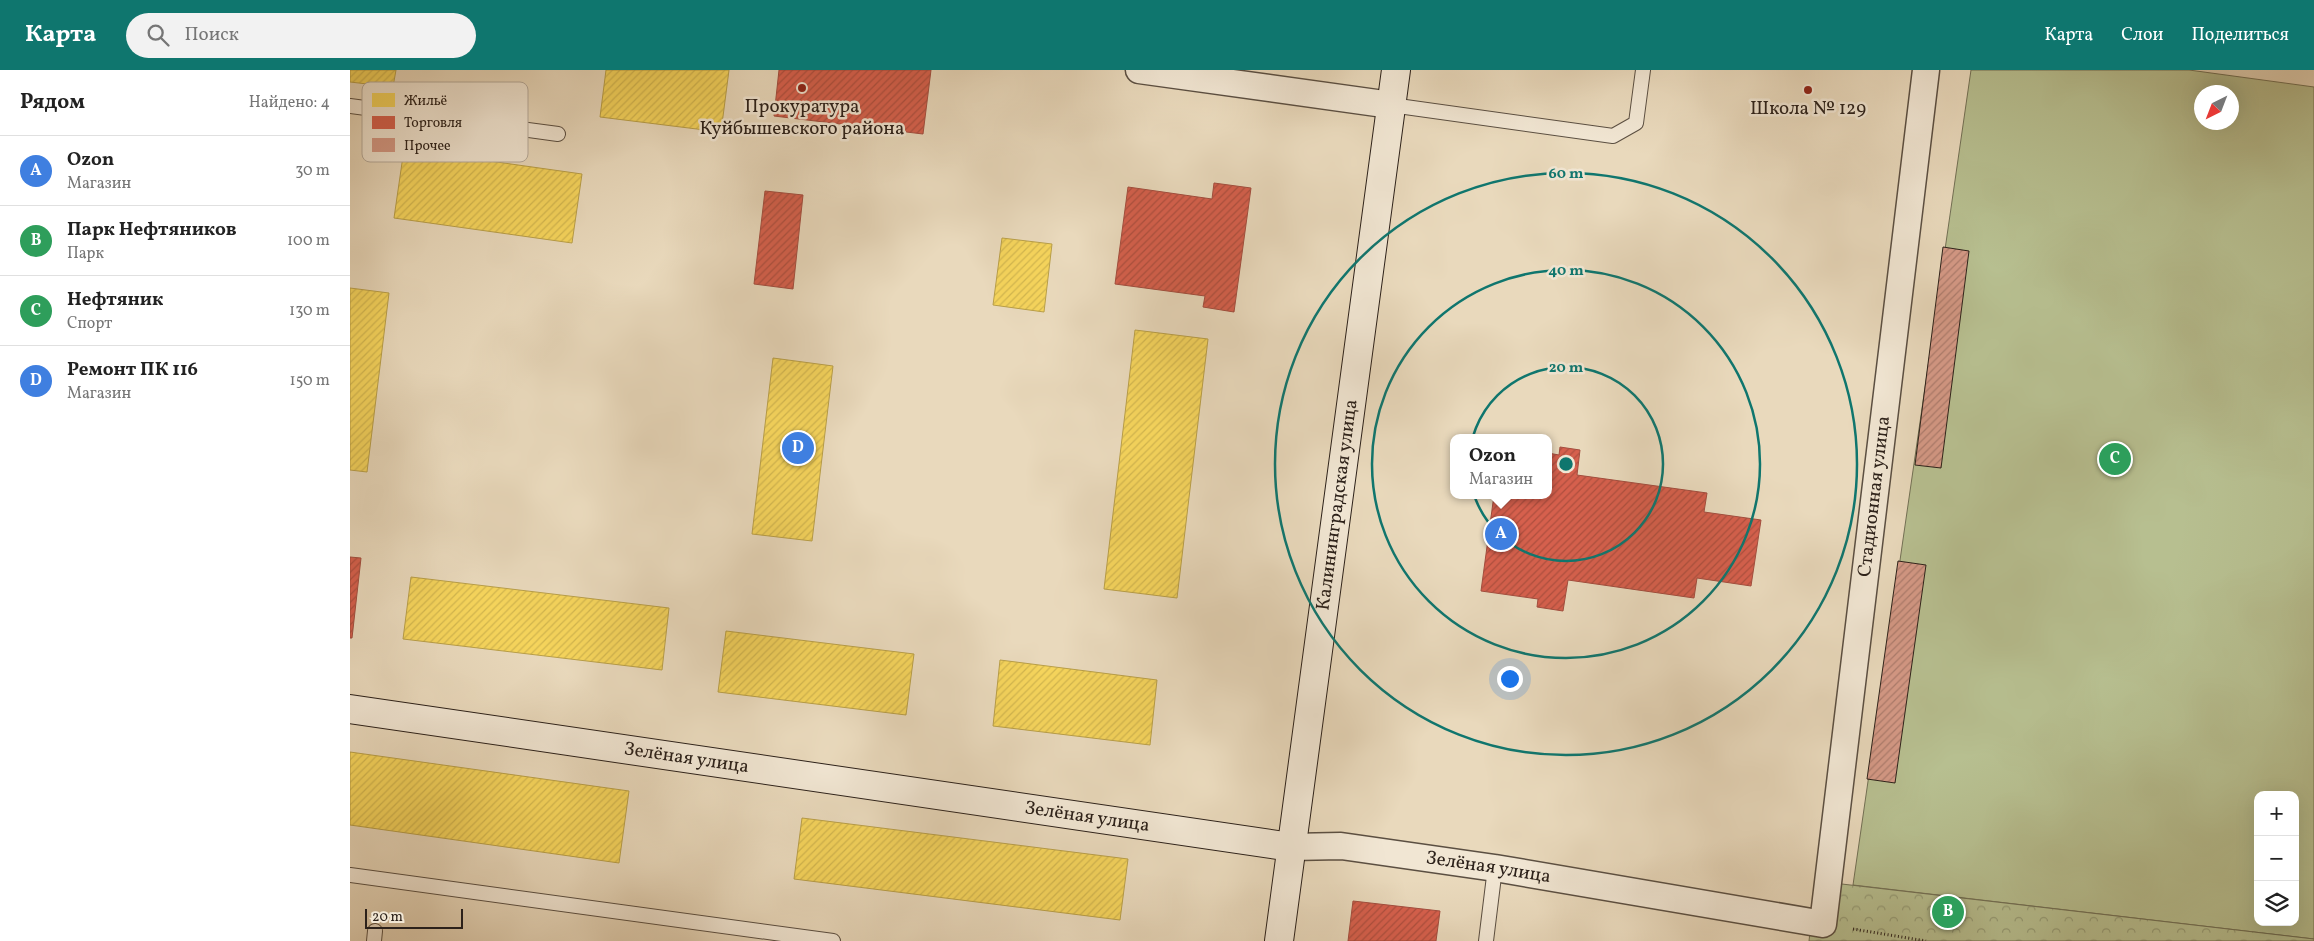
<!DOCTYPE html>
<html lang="ru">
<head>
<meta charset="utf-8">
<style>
	:root { --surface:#fff; --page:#f2f2f2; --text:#222; --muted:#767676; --line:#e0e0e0; --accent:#0f766e }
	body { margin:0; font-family:Vollkorn,serif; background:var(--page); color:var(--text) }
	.controls { position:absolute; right:15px; bottom:15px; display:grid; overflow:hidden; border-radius:10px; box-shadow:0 5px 20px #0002 }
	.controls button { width:45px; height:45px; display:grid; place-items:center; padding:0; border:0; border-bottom:1px solid var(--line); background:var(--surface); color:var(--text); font:25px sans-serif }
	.compass { position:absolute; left:1844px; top:15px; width:45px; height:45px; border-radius:50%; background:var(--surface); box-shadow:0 5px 20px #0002; rotate:222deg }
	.scale { position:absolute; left:15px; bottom:12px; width:98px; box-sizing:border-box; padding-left:5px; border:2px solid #2c211a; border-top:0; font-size:14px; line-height:18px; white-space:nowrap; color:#2c211a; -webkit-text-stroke:4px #f1e6d3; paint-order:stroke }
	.you { position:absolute; left:1159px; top:608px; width:18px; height:18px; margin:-12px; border:4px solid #fff; border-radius:50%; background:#1a73e8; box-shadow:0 0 0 8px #1a73e833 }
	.badge { display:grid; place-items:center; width:32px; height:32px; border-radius:50%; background:var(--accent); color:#fff; font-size:16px; font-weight:700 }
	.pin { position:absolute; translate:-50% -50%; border:2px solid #fff; box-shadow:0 1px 5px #0006 }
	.popup { position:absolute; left:1100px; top:364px; width:102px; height:65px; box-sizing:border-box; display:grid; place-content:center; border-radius:10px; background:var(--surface); filter:drop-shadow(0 1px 4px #0005); font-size:16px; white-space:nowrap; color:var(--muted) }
	.popup b { font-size:19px; color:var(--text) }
	.popup::after { content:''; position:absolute; left:50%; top:100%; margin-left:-10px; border:10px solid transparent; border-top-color:var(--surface) }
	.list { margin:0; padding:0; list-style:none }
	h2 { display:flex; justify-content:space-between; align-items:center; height:65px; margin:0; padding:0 20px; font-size:21px }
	h2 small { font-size:16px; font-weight:400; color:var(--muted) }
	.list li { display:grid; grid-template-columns:32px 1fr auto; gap:15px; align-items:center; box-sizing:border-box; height:70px; padding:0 20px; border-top:1px solid var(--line) }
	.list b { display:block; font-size:19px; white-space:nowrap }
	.list p { margin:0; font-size:16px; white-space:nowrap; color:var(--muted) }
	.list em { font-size:16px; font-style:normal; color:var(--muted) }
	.icon { flex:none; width:28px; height:28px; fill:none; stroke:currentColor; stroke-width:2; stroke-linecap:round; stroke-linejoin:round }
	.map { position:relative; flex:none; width:1964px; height:871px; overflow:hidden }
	header { display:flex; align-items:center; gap:30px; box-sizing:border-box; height:70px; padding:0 25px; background:var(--accent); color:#fff }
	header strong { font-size:24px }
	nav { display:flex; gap:28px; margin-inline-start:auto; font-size:18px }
	.search { width:350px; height:45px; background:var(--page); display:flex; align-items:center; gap:12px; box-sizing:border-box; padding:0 18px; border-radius:28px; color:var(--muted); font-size:19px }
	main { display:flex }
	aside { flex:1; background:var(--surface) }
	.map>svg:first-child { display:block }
</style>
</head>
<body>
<header>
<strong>Карта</strong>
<div class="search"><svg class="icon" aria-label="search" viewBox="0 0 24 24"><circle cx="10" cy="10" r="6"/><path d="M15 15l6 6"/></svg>Поиск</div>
<nav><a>Карта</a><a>Слои</a><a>Поделиться</a></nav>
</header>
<main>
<aside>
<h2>Рядом<small>Найдено: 4</small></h2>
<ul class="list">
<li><span class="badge" style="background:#3f7fe0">A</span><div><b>Ozon</b><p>Магазин</p></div><em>30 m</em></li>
<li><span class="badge" style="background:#2e9e5b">B</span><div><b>Парк Нефтяников</b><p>Парк</p></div><em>100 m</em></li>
<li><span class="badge" style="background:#2e9e5b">C</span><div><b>Нефтяник</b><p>Спорт</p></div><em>130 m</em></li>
<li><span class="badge" style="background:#3f7fe0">D</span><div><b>Ремонт ПК 116</b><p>Магазин</p></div><em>150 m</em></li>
</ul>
</aside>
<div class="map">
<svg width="1964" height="871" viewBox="0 0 1964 871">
	<defs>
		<pattern id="park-crowns" width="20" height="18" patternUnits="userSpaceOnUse" patternTransform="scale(1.25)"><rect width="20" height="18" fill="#b7bf90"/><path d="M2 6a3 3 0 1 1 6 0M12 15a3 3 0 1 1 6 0" fill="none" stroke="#959b75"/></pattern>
		<pattern id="homes-hatch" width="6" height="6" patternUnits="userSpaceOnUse" patternTransform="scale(1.25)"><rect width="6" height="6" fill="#f6d55c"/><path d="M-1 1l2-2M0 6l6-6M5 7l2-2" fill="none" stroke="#d3b74f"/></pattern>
		<pattern id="shops-hatch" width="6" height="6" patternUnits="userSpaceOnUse" patternTransform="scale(1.25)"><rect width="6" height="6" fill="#d6604d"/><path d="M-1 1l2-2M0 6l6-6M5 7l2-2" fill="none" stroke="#ae4f3f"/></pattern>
		<pattern id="building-hatch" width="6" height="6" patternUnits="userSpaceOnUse" patternTransform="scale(1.25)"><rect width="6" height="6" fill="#d59986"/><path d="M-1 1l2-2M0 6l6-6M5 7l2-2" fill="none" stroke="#ad7c6d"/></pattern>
	</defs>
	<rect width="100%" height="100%" fill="#e9d9bc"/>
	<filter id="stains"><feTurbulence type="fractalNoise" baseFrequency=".004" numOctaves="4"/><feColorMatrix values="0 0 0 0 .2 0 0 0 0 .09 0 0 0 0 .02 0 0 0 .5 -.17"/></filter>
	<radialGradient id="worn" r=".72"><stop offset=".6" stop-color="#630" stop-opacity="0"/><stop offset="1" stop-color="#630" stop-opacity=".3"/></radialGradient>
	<!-- grass -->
	<path fill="#b7bf90" stroke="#727055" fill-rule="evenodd" d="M1621,0H1839L1964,17V869L1503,815ZM1852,22H1882V52H1852ZM1908,725H1945V852H1908Z"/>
	<!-- park -->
	<path fill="url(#park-crowns)" stroke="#727055" d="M1466,811L1964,869V871H1459Z"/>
	<!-- homes -->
	<g fill="url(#homes-hatch)" stroke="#b99f48">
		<path d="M0,0H46L43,17L0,12Z"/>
		<path d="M256,0H379L371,62L250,47Z"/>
		<path d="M54,79L232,104L222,173L44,148Z"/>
		<path d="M652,168L702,174L694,242L643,235Z"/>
		<path d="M0,218L39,223L17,402L0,400Z"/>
		<path d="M785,260L858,269L827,528L754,519Z"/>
		<path d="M423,288L483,296L462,471L402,464Z"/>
		<path d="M61,507L319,538L312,600L53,569Z"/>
		<path d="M376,561L564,584L556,645L368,622Z"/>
		<path d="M650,590L807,610L800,675L643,656Z"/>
		<path d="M0,682L279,721L269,793L0,755Z"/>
		<path d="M452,748L778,789L770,850L444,809Z"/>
	</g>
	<!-- shops -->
	<g fill="url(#shops-hatch)" stroke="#a34d3e">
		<path d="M429,0H581L573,64L424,46Z"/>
		<path d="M864,113L901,118L884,242L853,237L855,226L765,214L778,117L862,129Z"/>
		<path d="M415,121L453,125L443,219L404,214Z"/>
		<path d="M1210,377L1230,380L1227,405L1357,423L1354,442L1411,450L1401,516L1347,508L1344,528L1218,510L1213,541L1187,537L1188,529L1131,521L1144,425H1198V383L1209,385Z"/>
		<path d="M0,487L11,488L2,568H0Z"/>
		<path d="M1003,831L1090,841L1086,871H998Z"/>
	</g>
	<!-- building -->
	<g fill="url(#building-hatch)" stroke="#2c211a">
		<path d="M1593,177L1619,181L1591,398L1565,395Z"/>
		<path d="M1548,491L1576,495L1545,713L1517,709Z"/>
	</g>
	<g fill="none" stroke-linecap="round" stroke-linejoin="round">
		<!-- lane casing -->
		<g stroke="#5b4f42" stroke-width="16">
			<g id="lane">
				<path d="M1041,35L1263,66L1286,53L1293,0"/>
				<path d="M0,36L208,64"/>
				<path d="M0,805L483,871"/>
				<path d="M24,871L25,861"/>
				<path d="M1136,871L1145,798"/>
			</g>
		</g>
		<!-- street casing -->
		<g stroke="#5b4f42" stroke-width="29">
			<g id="street">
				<path d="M789,0L1041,35"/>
				<path id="s1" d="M941,777L991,776L1145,798L1473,854L1576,0"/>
			</g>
		</g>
		<!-- secondary casing -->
		<g stroke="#2c211a" stroke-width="30">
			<g id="secondary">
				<path id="s2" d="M0,639L941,777"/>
				<path id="s3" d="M929,871L1046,0"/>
			</g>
		</g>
		<!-- path -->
		<path stroke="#2c211a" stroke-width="3" stroke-dasharray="1 2.5" stroke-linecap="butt" d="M1503,859L1576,871"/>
		<!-- lane -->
		<use href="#lane" stroke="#f1e6d3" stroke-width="14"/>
		<!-- street -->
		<use href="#street" stroke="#f1e6d3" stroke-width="26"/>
		<!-- secondary -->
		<use href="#secondary" stroke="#f1e6d3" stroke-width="28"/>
	</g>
	<!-- distance rings -->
	<g fill="none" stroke="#0f766e" stroke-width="2.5">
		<circle cx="1216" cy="394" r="97"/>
		<circle cx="1216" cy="394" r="194"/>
		<circle cx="1216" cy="394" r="291"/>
	</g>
	<!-- markers -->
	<g fill="#8f2418" stroke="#f1e6d3" stroke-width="2">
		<circle cx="452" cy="18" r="5"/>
		<circle cx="1458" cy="20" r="5"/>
	</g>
	<g text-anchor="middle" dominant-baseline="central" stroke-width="5" stroke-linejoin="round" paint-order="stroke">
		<!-- poi labels -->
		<g font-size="19" fill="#2c211a" stroke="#f1e6d3">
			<text x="452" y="37">Прокуратура<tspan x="452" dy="22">Куйбышевского района</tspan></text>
			<text x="1458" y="39">Школа № 129</text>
		</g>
		<!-- street labels -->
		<g font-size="19" fill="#2c211a" stroke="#f1e6d3">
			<text stroke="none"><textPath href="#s1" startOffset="969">Стадионная улица</textPath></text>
			<text stroke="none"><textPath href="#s3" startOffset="440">Калининградская улица</textPath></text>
			<text stroke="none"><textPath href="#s2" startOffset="340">Зелёная улица</textPath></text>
			<text stroke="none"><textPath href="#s2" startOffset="745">Зелёная улица</textPath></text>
			<text stroke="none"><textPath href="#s1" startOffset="199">Зелёная улица</textPath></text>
		</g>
	</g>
	<!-- legend -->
	<rect x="12" y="12" width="166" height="80" rx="8" fill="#f1e6d3" stroke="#b6ab9c" stroke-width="1"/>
	<rect x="22" y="23" width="23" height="14" fill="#f6d55c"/>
	<rect x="22" y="46" width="23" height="13" fill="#d6604d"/>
	<rect x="22" y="68" width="23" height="14" fill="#d59986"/>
	<g font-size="14" fill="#2c211a">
		<text x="54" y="35">Жильё</text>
		<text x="54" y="57">Торговля</text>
		<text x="54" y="80">Прочее</text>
	</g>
	<circle cx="1216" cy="394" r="8" fill="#0f766e" stroke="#f1e6d3" stroke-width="2.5"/>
	<g font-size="15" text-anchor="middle" font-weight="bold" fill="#0f766e" stroke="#f1e6d3" stroke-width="5" stroke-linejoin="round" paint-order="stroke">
		<text x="1216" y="108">60 m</text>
		<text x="1216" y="205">40 m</text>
		<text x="1216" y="302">20 m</text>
	</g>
	<rect width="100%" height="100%" filter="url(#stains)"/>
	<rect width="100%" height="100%" fill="url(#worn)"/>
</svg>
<div class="controls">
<button>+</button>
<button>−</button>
<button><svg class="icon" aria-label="layers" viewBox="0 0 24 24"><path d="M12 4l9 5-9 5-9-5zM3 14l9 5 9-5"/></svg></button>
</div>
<svg class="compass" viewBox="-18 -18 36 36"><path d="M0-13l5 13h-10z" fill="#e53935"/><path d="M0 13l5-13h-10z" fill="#767676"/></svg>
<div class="scale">20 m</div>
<div class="you"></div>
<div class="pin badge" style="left:1151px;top:464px;background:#3f7fe0">A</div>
<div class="popup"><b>Ozon</b>Магазин</div>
<div class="pin badge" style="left:1598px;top:842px;background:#2e9e5b">B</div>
<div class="pin badge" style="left:1765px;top:389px;background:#2e9e5b">C</div>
<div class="pin badge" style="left:448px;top:378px;background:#3f7fe0">D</div>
</div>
</main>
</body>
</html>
